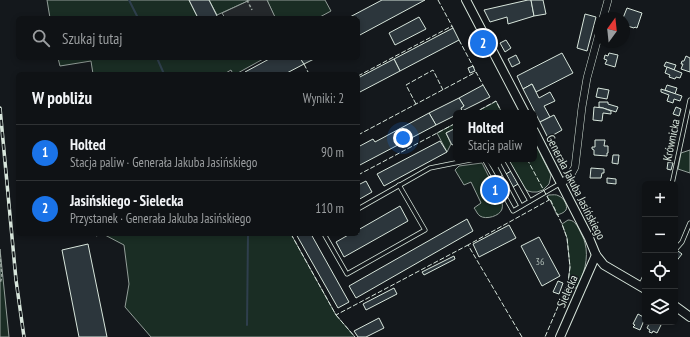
<!DOCTYPE html>
<html lang="pl">
<head>
<meta charset="utf-8">
<style>
	:root { --surface:#0f1215; --page:#181b1e; --text:#f1f3f6; --muted:#9b9ea0; --line:#2f3234; --accent:#1a73e8 }
	body { margin:0; font-family:"PT Sans Narrow",sans-serif; background:var(--page); color:var(--text) }
	.controls { position:absolute; right:12px; bottom:12px; display:grid; overflow:hidden; border-radius:6px; box-shadow:0 2px 6px #0003 }
	.controls button { width:36px; height:36px; display:grid; place-items:center; padding:0; border:0; border-bottom:1px solid var(--line); background:var(--surface); color:var(--text); font:20px sans-serif }
	.compass { position:absolute; left:594px; top:12px; width:36px; height:36px; border-radius:50%; background:var(--surface); box-shadow:0 2px 6px #0003; rotate:15deg }
	.you { position:absolute; left:403px; top:138px; width:14px; height:14px; margin:-10px; border:3px solid #fff; border-radius:50%; background:#1a73e8; box-shadow:0 0 0 6px #1a73e833 }
	.badge { display:grid; place-items:center; width:26px; height:26px; border-radius:50%; background:var(--accent); color:#fff; font-size:13px; font-weight:700 }
	.pin { position:absolute; translate:-50% -50%; border:2px solid #fff; box-shadow:0 1px 4px #0006 }
	.popup { position:absolute; left:453px; top:110px; width:84px; height:52px; box-sizing:border-box; display:grid; place-content:center; border-radius:6px; background:var(--surface); filter:drop-shadow(0 1px 3px #0005); font-size:13px; white-space:nowrap; color:var(--muted) }
	.popup b { font-size:15px; color:var(--text) }
	.popup::after { content:''; position:absolute; left:50%; top:100%; margin-left:-8px; border:8px solid transparent; border-top-color:var(--surface) }
	.list { margin:0; padding:0; list-style:none }
	h2 { display:flex; justify-content:space-between; align-items:center; height:52px; margin:0; padding:0 16px; font-size:17px }
	h2 small { font-size:13px; font-weight:400; color:var(--muted) }
	.list li { display:grid; grid-template-columns:26px 1fr auto; gap:12px; align-items:center; box-sizing:border-box; height:56px; padding:0 16px; border-top:1px solid var(--line) }
	.list b { display:block; font-size:15px; white-space:nowrap }
	.list p { margin:0; font-size:13px; white-space:nowrap; color:var(--muted) }
	.list em { font-size:13px; font-style:normal; color:var(--muted) }
	.icon { flex:none; width:22px; height:22px; fill:none; stroke:currentColor; stroke-width:2; stroke-linecap:round; stroke-linejoin:round }
	.map { position:relative; flex:none; width:690px; height:337px; overflow:hidden }
	.search { position:absolute; background:var(--surface); box-shadow:0 2px 6px #0003; left:16px; top:16px; width:344px; height:44px; display:flex; align-items:center; gap:10px; box-sizing:border-box; padding:0 14px; border-radius:6px; color:var(--muted); font-size:15px }
	.panel { position:absolute; background:var(--surface); box-shadow:0 2px 6px #0003; left:16px; top:72px; width:344px; height:164px; border-radius:6px }
	.map>svg:first-child { display:block }
</style>
</head>
<body>
<div class="map">
<svg width="690" height="337" viewBox="0 0 690 337">
	<rect width="100%" height="100%" fill="#14181c"/>
	<!-- green -->
	<g fill="#1a2d24" stroke="#939e99">
		<path d="M47,0H189L198,18H50Z"/>
		<path d="M209,0H250L217,15Z"/>
		<path d="M267,0H325L331,11L318,18H275Z"/>
		<path d="M58,58H265L236,74H233L231,70L224,74H93L91,61L60,66Z"/>
		<path d="M496,101L502,113H474L493,103Z"/>
		<path d="M456,123V128L446,133L451,144L447,152L437,133Z"/>
		<path d="M534,143H535L551,175L550,180L549,184L543,190L537,192H532L528,191L525,189L508,159H534Z"/>
		<path d="M690,150V173L678,169L681,153Z"/>
		<path d="M482,163L491,181L485,186L494,202L501,199C502,202 503,205 502,209C500,216 486,220 480,216C477,214 476,210 474,208L481,203L471,182L464,185L455,170L459,166Z"/>
		<path d="M549,195C553,195 556,194 559,196C564,198 568,206 566,210C564,213 560,214 557,215L550,200H549L547,196Z"/>
		<path d="M568,220C574,220 576,224 579,229C581,234 584,238 585,243C589,258 584,276 576,288H574L570,281L568,283L570,267L567,238L562,224Z"/>
		<path d="M95,234H291L336,315L355,337H151L125,307L129,284L124,245L103,234L96,236Z"/>
		<path d="M0,249L8,327L9,337H0Z"/>
	</g>
	<!-- parking -->
	<path fill="#24282b" stroke="#939e99" d="M250,0H267L275,17L272,18H225L222,13Z"/>
	<g fill="none" stroke-linecap="round" stroke-linejoin="round">
		<!-- stream -->
		<g stroke="#2f3f4d" stroke-width="2">
			<path d="M129,0L138,18"/>
			<path d="M157,58L164,74"/>
			<path d="M247,325L248,234"/>
		</g>
	</g>
	<!-- building -->
	<g fill="#2c363c" stroke="#d8e6dc">
		<path d="M189,0H209L218,18H198Z"/>
		<path d="M382,0H425L358,36V18H348Z"/>
		<path d="M528,0H531L534,16L508,24L507,17L490,22L484,10Z"/>
		<path d="M531,0H543L546,14L534,16Z"/>
		<path d="M627,8L642,13L637,28L635,27L634,28L624,25V18H623Z"/>
		<path d="M585,14L596,17L587,51L577,48Z"/>
		<path d="M419,17L426,29L395,45L389,33Z"/>
		<path d="M453,28L459,40L400,71L394,59Z"/>
		<path d="M506,40L511,48L505,52L500,43Z"/>
		<path d="M562,53L573,73L536,92L532,84L523,89L517,76Z"/>
		<path d="M609,53L618,55L615,67L605,64L607,60L604,59L605,55L608,56Z"/>
		<path d="M516,55L520,63L512,67L508,59Z"/>
		<path d="M686,56L690,58V72L681,69L683,64H681L682,61H684Z"/>
		<path d="M271,58H300L304,64L285,74H247L245,72Z"/>
		<path d="M300,58H316L304,64Z"/>
		<path d="M394,59L400,71L358,93V78Z"/>
		<path d="M666,62L676,65L674,70L664,66Z"/>
		<path d="M473,66L475,71L470,73L468,68Z"/>
		<path d="M667,67L682,73L680,78L676,77L675,79L669,77L670,75L665,73Z"/>
		<path d="M532,84L539,98L550,92L555,101L544,106L550,117L540,122L523,89Z"/>
		<path d="M483,85L490,97L462,111L461,108L464,106L459,98Z"/>
		<path d="M667,85L677,88L675,94L665,90Z"/>
		<path d="M598,88L609,90L607,99L596,97Z"/>
		<path d="M661,89L682,96L680,101L674,99L673,103L667,101L669,95L661,92Z"/>
		<path d="M459,98L464,106L461,108L462,111L459,113H456V115L436,125L429,113Z"/>
		<path d="M599,102H608V104L618,107L616,112L603,108L599,107Z"/>
		<path d="M594,107L603,108L611,111V114L603,113L602,121L593,120Z"/>
		<path d="M676,107L681,109L679,116L673,114Z"/>
		<path d="M429,113L436,125L358,166V147L373,139L375,142Z"/>
		<path d="M554,115L562,130L548,138L540,122Z"/>
		<path d="M456,128V143L452,145L446,133Z"/>
		<path d="M595,140H605L604,146H608V153H607V156L594,155V150L592,149V147H595Z"/>
		<path d="M440,141L447,152L384,186L377,174Z"/>
		<path d="M613,155H619L618,164L612,163Z"/>
		<path d="M668,162L673,163L671,170L667,169Z"/>
		<path d="M591,168L604,169V173H602L601,178H590Z"/>
		<path d="M511,171L518,184L513,187L506,174Z"/>
		<path d="M503,175L510,188L505,191L498,178Z"/>
		<path d="M607,178L616,179V184L607,183Z"/>
		<path d="M494,180L501,193L496,196L489,183Z"/>
		<path d="M366,181L372,192L358,200V185Z"/>
		<path d="M490,183L499,200L494,203L485,186Z"/>
		<path d="M400,206L408,221L344,257L336,242L350,234H358V230Z"/>
		<path d="M467,219L473,231L356,298L349,286Z"/>
		<path d="M509,225L516,238L479,257L473,244Z"/>
		<path d="M296,234H311L349,302L338,308Z"/>
		<path d="M539,237L560,276L542,286L521,246Z"/>
		<path d="M88,244L107,337H79L62,250Z"/>
		<path d="M678,251L682,254L675,263V255Z"/>
		<path d="M454,256L455,259L424,275L422,272Z"/>
		<path d="M558,281L563,283L559,294L553,292Z"/>
		<path d="M394,288L397,294L366,310L363,304Z"/>
		<path d="M638,314L645,318L640,330L633,327L635,325L633,324Z"/>
		<path d="M379,318L384,328L366,337H358L354,331Z"/>
		<path d="M650,322H654L661,325L657,333L653,331L652,333L649,332L650,330L647,328Z"/>
	</g>
	<g fill="none" stroke-linecap="round" stroke-linejoin="round">
		<!-- service casing -->
		<g stroke="#d8e6dc" stroke-width="5">
			<g id="service">
				<path d="M484,159L513,211L561,183"/>
				<path d="M496,159L521,206"/>
				<path d="M506,159L530,201"/>
				<path d="M672,184L690,100"/>
				<path d="M358,209L430,168L475,159"/>
				<path d="M324,234L347,274L425,230L399,185"/>
				<path d="M675,250L682,242L690,223"/>
				<path d="M640,286L645,276"/>
			</g>
		</g>
		<!-- minor casing -->
		<g stroke="#d8e6dc" stroke-width="8">
			<g id="minor">
				<path d="M603,18L608,0"/>
				<path d="M561,183L569,178L575,167L582,107L587,78L600,30"/>
			</g>
		</g>
		<!-- tertiary casing -->
		<g stroke="#d8e6dc" stroke-width="10">
			<g id="tertiary">
				<path d="M466,0L525,113"/>
				<path d="M534,131L589,238L596,255L604,265L645,289"/>
				<path d="M675,306L690,317"/>
				<path d="M560,337L596,255"/>
			</g>
		</g>
		<!-- path -->
		<g stroke="#9da8a2" stroke-width="1.5" stroke-dasharray="3 2" stroke-linecap="butt">
			<path d="M247,0L252,10"/>
			<path d="M0,254L2,277L0,283"/>
		</g>
		<!-- service -->
		<use href="#service" stroke="#14181c" stroke-width="3.5"/>
		<!-- minor -->
		<use href="#minor" stroke="#14181c" stroke-width="7"/>
		<!-- tertiary -->
		<use href="#tertiary" stroke="#14181c" stroke-width="8"/>
		<!-- rail casing -->
		<g stroke="#d8e6dc" stroke-width="3.5">
			<path id="rail" d="M0,108L16,280L24,337"/>
		</g>
		<!-- rail -->
		<use href="#rail" stroke="#14181c" stroke-width="2" stroke-dasharray="6" stroke-linecap="butt"/>
		<!-- fence -->
		<g stroke="#d8e6dc" stroke-width="1" stroke-dasharray="5 2" stroke-linecap="butt">
			<path d="M438,0L452,26"/>
			<path d="M459,40L474,68"/>
			<path d="M304,64L309,74"/>
			<path d="M358,76L452,26L453,28"/>
			<path d="M416,104L406,85L433,70L443,90"/>
			<path d="M474,113L496,101L502,113"/>
			<path d="M358,135L476,72L483,85"/>
			<path d="M527,159L549,200L550,199L562,224L567,238L570,267L568,283L545,337"/>
			<path d="M358,175L456,123"/>
			<path d="M291,234L336,315L468,245"/>
			<path d="M336,315L355,337"/>
			<path d="M522,337L468,245L549,200"/>
		</g>
	</g>
	<g text-anchor="middle" dominant-baseline="central" stroke-width="3" stroke-linejoin="round" paint-order="stroke">
		<!-- number labels -->
		<g font-size="10" fill="#adbab4">
			<text x="540" y="261">36</text>
		</g>
		<!-- street labels -->
		<g font-size="12" fill="#d8e6dc" stroke="#14181c">
			<text transform="translate(671 140) rotate(-78)">Krównicka</text>
			<text transform="translate(576 187) rotate(63)">Generała Jakuba Jasińskiego</text>
			<text transform="translate(567 291) rotate(-66)">Sielecka</text>
		</g>
	</g>
</svg>
<div class="controls">
<button>+</button>
<button>−</button>
<button><svg class="icon" aria-label="locate" viewBox="0 0 24 24"><circle cx="12" cy="12" r="6"/><path d="M12 2v4M12 18v4M2 12h4M18 12h4"/></svg></button>
<button><svg class="icon" aria-label="layers" viewBox="0 0 24 24"><path d="M12 4l9 5-9 5-9-5zM3 14l9 5 9-5"/></svg></button>
</div>
<svg class="compass" viewBox="-18 -18 36 36"><path d="M0-13l5 13h-10z" fill="#e53935"/><path d="M0 13l5-13h-10z" fill="#9b9ea0"/></svg>
<div class="you"></div>
<div class="pin badge" style="left:495px;top:190px">1</div>
<div class="popup"><b>Holted</b>Stacja paliw</div>
<div class="pin badge" style="left:483px;top:43px">2</div>
<div class="search"><svg class="icon" aria-label="search" viewBox="0 0 24 24"><circle cx="10" cy="10" r="6"/><path d="M15 15l6 6"/></svg>Szukaj tutaj</div>
<section class="panel">
<h2>W pobliżu<small>Wyniki: 2</small></h2>
<ul class="list">
<li><span class="badge">1</span><div><b>Holted</b><p>Stacja paliw · Generała Jakuba Jasińskiego</p></div><em>90 m</em></li>
<li><span class="badge">2</span><div><b>Jasińskiego - Sielecka</b><p>Przystanek · Generała Jakuba Jasińskiego</p></div><em>110 m</em></li>
</ul>
</section>
</div>
</body>
</html>
